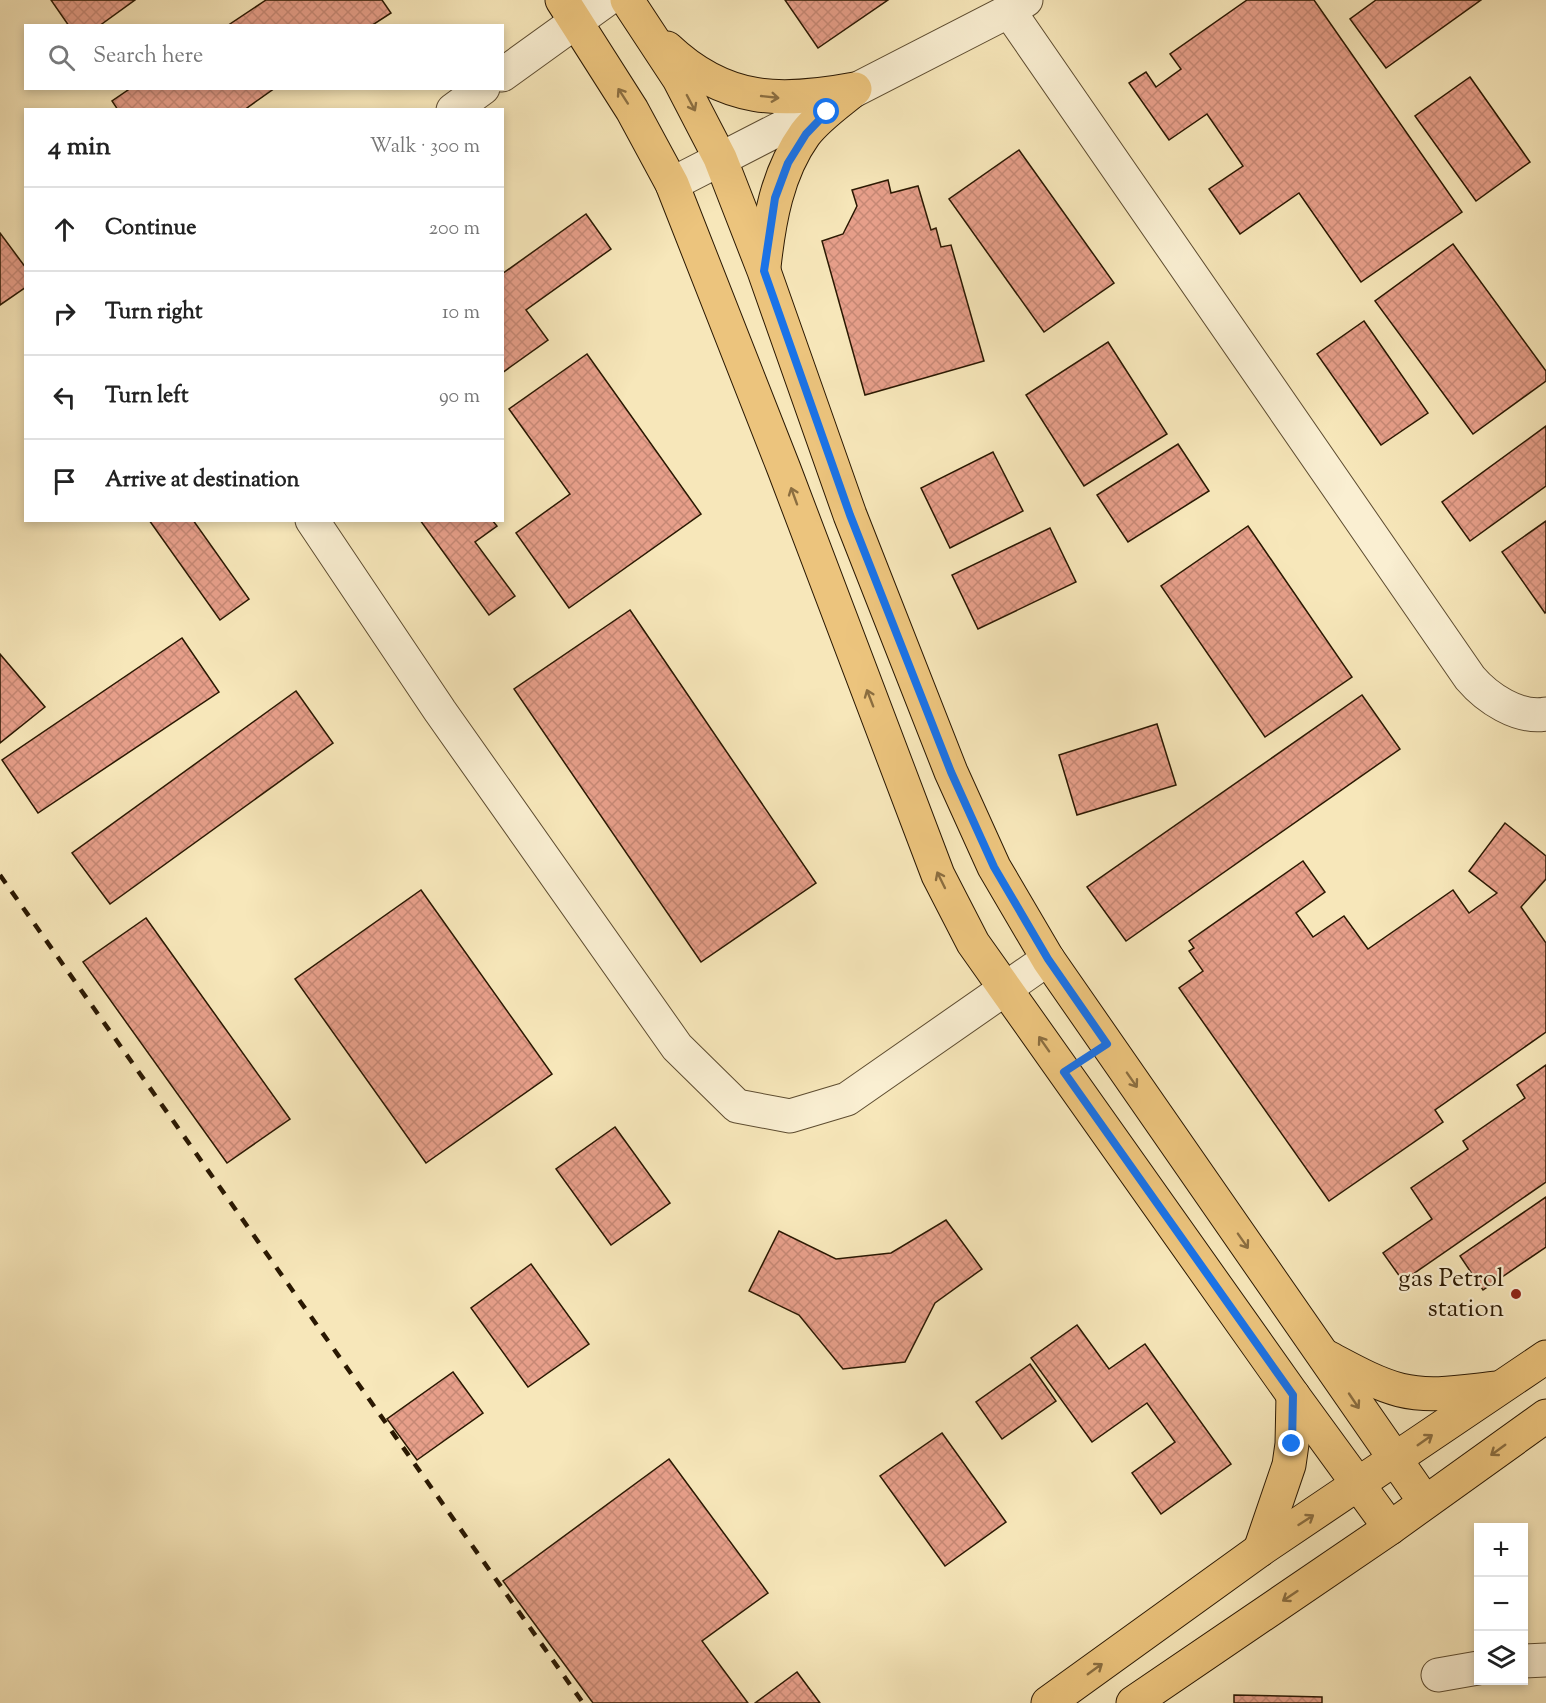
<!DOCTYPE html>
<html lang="en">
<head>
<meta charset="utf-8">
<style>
	:root { --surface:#fff; --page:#f2f2f2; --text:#222; --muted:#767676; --line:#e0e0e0 }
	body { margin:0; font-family:"Sorts Mill Goudy",serif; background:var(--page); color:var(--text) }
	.controls { position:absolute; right:18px; bottom:18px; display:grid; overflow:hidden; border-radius:0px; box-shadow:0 3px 9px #0003 }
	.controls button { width:54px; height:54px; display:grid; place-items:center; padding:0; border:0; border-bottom:2px solid var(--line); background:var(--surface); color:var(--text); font:30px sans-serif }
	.stop { position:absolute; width:18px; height:18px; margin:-14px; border:4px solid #1a73e8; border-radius:50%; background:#fff }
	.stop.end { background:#1a73e8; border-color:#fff; box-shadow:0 2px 6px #0008 }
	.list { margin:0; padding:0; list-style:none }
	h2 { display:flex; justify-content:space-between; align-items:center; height:78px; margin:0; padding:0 24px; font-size:26px }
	h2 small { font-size:20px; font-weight:400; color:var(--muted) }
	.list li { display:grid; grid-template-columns:39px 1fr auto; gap:18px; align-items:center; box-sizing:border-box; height:84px; padding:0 24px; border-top:2px solid var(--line) }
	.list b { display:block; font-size:22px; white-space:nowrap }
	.list em { font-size:20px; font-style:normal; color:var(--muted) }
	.icon { flex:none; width:33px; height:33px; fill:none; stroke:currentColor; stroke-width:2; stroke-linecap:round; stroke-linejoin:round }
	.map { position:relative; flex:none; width:1546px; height:1703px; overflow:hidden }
	.search { position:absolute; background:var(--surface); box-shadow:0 3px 9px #0003; left:24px; top:24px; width:480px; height:66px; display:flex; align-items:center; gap:15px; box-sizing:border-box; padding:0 21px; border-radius:0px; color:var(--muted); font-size:22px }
	.panel { position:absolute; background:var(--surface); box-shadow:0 3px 9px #0003; left:24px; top:108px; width:480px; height:414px; border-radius:0px }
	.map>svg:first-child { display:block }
</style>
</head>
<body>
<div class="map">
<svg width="1546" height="1703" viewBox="0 0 1546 1703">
	<defs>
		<pattern id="building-cross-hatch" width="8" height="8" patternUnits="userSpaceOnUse" patternTransform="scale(1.5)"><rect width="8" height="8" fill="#e79f8a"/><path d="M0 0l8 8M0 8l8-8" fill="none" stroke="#c68875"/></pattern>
	</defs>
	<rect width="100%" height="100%" fill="#f7e7ba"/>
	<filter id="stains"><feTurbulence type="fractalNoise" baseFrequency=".00333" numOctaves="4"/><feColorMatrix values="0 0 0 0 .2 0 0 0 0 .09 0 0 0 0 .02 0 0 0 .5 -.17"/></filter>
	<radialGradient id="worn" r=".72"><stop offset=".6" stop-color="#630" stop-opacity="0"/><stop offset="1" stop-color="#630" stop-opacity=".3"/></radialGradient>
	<!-- building -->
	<g fill="url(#building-cross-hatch)" stroke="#2a1802" stroke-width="1.5">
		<path d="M51,0H135L99,26H69Z"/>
		<path d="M266,0H382L391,13L371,26H227Z"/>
		<path d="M785,0H888L818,48Z"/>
		<path d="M1247,0H1314L1462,212L1361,282L1299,193L1240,234L1209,189L1243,166L1207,114L1169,140L1129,83L1146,72L1156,87L1181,69L1170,54Z"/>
		<path d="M1376,0H1481L1386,68L1350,19Z"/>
		<path d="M1470,77L1530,162L1476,201L1415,116Z"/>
		<path d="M131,88H275L244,110H118L112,101Z"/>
		<path d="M1019,150L1114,283L1044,332L949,199Z"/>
		<path d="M888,180L891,193L918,186L931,230L936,228L941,247L951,245L984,361L865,395L822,241L843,234L857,206L852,190Z"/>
		<path d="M586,214L611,249L526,310L548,340L502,373V274Z"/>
		<path d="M0,233L26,268V287L0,305Z"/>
		<path d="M1453,244L1546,371V381L1473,434L1375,301Z"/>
		<path d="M1364,321L1428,413L1381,445L1317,354Z"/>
		<path d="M1108,342L1167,434L1084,486L1026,395Z"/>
		<path d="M587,354L701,514L569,608L516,533L570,494L509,409Z"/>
		<path d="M1546,426V486L1470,541L1442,502Z"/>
		<path d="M1178,444L1209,491L1128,542L1097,495Z"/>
		<path d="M993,452L1023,511L950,548L921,488Z"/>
		<path d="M149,520H193L249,599L220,620Z"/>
		<path d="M420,520H492L497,526L475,542L515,596L489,615Z"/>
		<path d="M1546,521V612L1545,613L1502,552Z"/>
		<path d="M1248,526L1352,677L1265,737L1161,586Z"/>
		<path d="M1050,528L1076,582L978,629L952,575Z"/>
		<path d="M630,610L816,883L701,962L514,689Z"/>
		<path d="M182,638L219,692L38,813L2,760Z"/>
		<path d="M0,654L45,707L0,743Z"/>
		<path d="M296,691L333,743L110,904L72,853Z"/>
		<path d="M1362,695L1400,749L1126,941L1087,887Z"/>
		<path d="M1157,724L1176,785L1077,815L1059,755Z"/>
		<path d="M1505,823L1546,856V879L1521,907L1546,943V1032L1435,1110L1443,1122L1329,1201L1179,988L1203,971L1189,951L1194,948L1189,941L1303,861L1325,892L1296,913L1313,937L1344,916L1368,949L1453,890L1469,913L1497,893L1469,871Z"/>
		<path d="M421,890L552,1074L426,1163L295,979Z"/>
		<path d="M146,918L290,1119L227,1163L83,962Z"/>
		<path d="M1546,1065V1182L1403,1281L1383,1253L1432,1219L1411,1188L1468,1149L1463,1141L1525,1098L1517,1085Z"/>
		<path d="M615,1127L670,1203L611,1245L556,1169Z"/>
		<path d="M1546,1197V1247L1483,1290L1460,1256Z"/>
		<path d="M946,1220L982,1269L935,1303L905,1362L843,1369L799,1315L749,1291L779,1231L836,1259L891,1253Z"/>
		<path d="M531,1264L589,1344L528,1387L471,1308Z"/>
		<path d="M1077,1325L1109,1369L1145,1344L1231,1464L1161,1514L1132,1473L1175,1442L1147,1403L1092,1442L1031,1358Z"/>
		<path d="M1030,1364L1056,1401L1002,1439L976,1402Z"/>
		<path d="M453,1372L483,1413L417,1460L387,1419Z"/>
		<path d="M942,1433L1006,1522L945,1566L880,1476Z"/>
		<path d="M669,1459L768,1593L702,1641L748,1703H593L503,1581Z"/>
		<path d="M797,1672L820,1703H755Z"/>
		<path d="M1234,1695L1322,1697V1703H1234Z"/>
	</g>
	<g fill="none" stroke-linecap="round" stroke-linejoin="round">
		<!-- minor casing -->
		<g stroke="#5d4c30" stroke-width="35">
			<g id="minor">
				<path d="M1009,11L1470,678C1487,698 1518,719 1546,714"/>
				<path d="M502,75L606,0"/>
				<path d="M453,110L483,88"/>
				<path d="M672,184L1009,11L1026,0"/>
				<path d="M312,520L440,711L677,1047L737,1106L790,1116L847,1099L1048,959"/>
				<path d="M1524,1661L1546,1660"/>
				<path d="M1438,1675L1478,1668"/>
			</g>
		</g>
		<!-- major casing -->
		<g stroke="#2a1802" stroke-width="35">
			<g id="major">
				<path d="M562,0L632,110L672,184L784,469L938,875L973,943L1293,1395L1390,1528"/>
				<path d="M627,0L679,79L720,158L764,271L850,515L951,772L994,867L1048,959L1425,1502"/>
				<path d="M667,48C725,103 781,103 855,89"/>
				<path d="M764,267C769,221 777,173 805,134C818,117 837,104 854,90"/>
				<path d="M1327,1357C1350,1369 1374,1383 1400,1390C1432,1398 1466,1391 1498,1388"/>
				<path d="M1260,1550L1289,1465L1292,1444L1293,1395"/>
				<path d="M1048,1703L1260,1550L1546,1357"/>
				<path d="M1133,1703L1390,1528L1546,1416"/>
			</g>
		</g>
		<!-- minor -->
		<use href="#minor" stroke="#faefd2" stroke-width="33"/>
		<!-- major -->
		<use href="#major" stroke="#ecc47d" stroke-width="33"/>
		<!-- rail -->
		<path stroke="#2a1802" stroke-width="4.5" stroke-dasharray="10 10" stroke-linecap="butt" d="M0,875L583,1703"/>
	</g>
	<!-- one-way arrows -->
	<defs><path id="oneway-shaft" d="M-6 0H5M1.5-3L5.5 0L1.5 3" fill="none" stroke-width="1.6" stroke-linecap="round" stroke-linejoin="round" transform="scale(1.5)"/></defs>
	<g stroke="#8b6e40">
		<use href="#oneway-shaft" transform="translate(623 96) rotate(-123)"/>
		<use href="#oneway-shaft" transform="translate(770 97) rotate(6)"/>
		<use href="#oneway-shaft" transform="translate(691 103) rotate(62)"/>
		<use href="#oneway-shaft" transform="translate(794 496) rotate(-110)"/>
		<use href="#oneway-shaft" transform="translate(870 698) rotate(-111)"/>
		<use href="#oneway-shaft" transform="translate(941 880) rotate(-116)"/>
		<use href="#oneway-shaft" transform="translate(1044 1044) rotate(-125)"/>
		<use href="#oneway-shaft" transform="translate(1132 1080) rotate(55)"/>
		<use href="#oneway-shaft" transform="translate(1243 1241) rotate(55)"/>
		<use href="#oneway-shaft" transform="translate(1354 1401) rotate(56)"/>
		<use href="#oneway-shaft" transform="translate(1425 1440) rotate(-35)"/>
		<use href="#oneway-shaft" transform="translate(1498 1450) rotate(144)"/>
		<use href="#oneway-shaft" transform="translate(1306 1520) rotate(-33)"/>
		<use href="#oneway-shaft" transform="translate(1290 1596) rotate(146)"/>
		<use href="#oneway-shaft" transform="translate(1095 1669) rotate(-36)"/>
	</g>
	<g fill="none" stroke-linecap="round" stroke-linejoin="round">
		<!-- route -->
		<path stroke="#1a73e8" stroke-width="8" d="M827,112L806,134L788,163L775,198L764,271L850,515L951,772L994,867L1048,959L1107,1044L1064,1072L1293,1395L1292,1444"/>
	</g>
	<!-- markers -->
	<circle fill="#8f2418" stroke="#faefd2" stroke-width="2" cx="1516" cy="1294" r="6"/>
	<g text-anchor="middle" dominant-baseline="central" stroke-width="4.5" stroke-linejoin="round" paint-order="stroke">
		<!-- poi labels -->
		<g font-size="26" fill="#2a1802" stroke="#faefd2" text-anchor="end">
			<text x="1504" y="1279">gas Petrol<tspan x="1504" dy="30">station</tspan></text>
		</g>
	</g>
	<rect width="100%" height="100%" filter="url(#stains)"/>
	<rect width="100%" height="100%" fill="url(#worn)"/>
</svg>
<div class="controls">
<button>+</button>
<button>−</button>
<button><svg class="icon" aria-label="layers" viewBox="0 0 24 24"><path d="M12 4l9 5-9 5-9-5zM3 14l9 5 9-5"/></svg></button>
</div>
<div class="stop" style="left:827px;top:112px"></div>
<div class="stop end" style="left:1292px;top:1444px"></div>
<div class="search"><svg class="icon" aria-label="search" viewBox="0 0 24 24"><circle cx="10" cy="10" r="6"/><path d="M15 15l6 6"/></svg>Search here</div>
<section class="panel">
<h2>4 min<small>Walk · 300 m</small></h2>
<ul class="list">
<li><svg class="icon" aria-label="ahead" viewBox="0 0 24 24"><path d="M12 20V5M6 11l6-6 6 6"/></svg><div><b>Continue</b></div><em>200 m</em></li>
<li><svg class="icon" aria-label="right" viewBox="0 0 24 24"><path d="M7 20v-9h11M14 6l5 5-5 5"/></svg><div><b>Turn right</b></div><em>10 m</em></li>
<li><svg class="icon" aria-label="left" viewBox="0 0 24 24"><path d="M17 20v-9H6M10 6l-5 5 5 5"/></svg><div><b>Turn left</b></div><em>90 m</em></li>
<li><svg class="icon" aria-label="arrive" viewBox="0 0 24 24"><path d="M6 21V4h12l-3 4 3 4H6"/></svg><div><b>Arrive at destination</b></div></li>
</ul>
</section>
</div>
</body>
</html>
